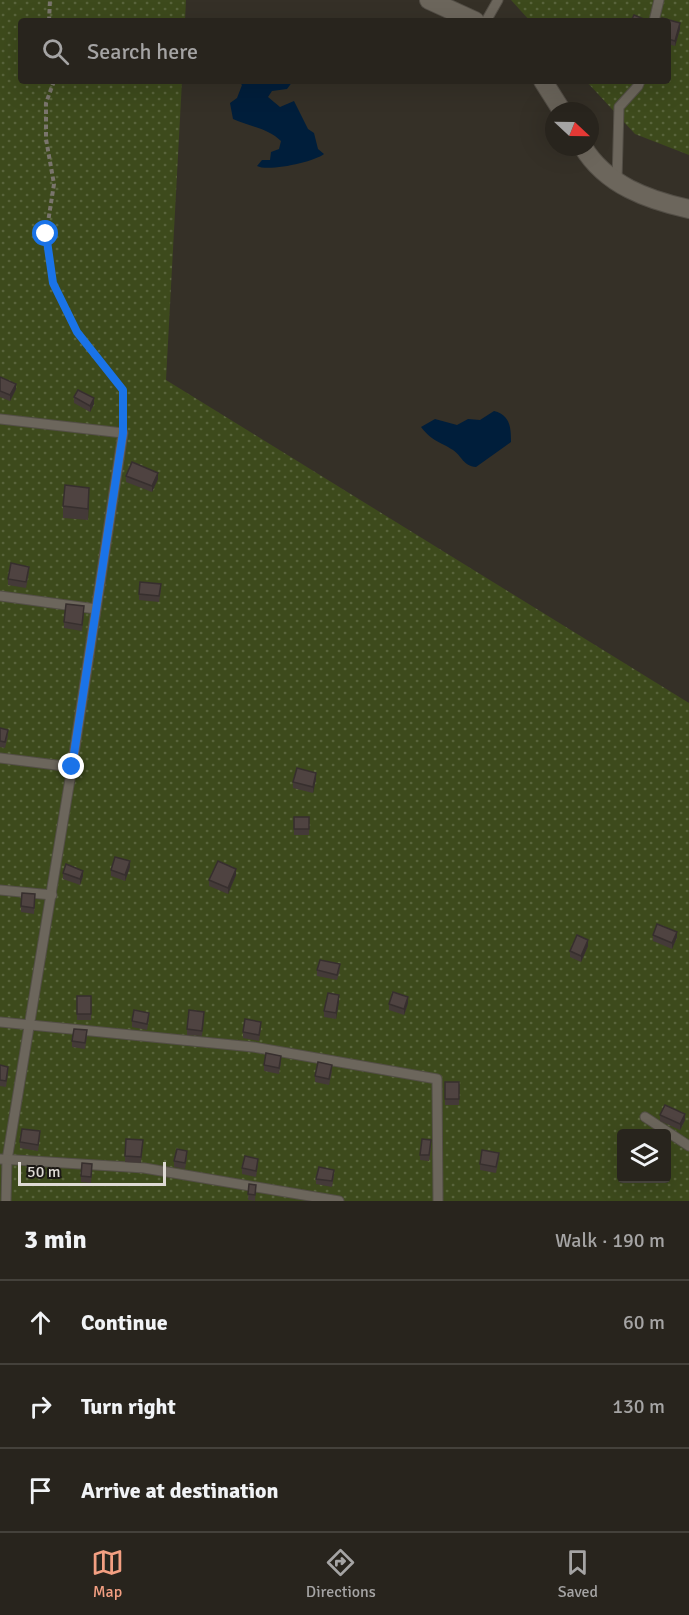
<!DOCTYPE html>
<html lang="en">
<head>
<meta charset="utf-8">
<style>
	:root { --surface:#28241d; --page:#302c26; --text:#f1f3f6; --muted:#a5a4a4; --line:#44413b; --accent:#f39f82 }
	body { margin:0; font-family:Signika,sans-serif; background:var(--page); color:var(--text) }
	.controls { position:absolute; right:18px; bottom:18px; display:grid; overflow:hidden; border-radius:6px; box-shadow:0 6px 24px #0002 }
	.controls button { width:54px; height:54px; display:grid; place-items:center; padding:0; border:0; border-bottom:2px solid var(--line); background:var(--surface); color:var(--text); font:30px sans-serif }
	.compass { position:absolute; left:545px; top:102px; width:54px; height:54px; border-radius:50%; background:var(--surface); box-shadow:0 6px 24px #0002; rotate:112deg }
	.scale { position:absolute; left:18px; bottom:15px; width:148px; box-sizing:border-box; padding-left:6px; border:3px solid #dedad4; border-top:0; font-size:16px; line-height:21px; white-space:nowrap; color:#dedad4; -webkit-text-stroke:4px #1b1814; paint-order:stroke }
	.stop { position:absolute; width:18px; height:18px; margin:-14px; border:4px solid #1a73e8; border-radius:50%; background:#fff }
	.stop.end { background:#1a73e8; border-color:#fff; box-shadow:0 2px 6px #0008 }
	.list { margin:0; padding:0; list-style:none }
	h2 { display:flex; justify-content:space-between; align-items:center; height:78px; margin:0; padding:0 24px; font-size:26px }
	h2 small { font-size:20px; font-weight:400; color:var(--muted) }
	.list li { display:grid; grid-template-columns:39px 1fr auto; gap:18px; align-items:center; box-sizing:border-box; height:84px; padding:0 24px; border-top:2px solid var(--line) }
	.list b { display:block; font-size:22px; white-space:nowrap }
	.list em { font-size:20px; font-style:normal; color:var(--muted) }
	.icon { flex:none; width:33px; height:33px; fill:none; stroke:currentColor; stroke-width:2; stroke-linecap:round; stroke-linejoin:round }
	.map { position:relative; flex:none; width:689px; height:1201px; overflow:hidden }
	.search { position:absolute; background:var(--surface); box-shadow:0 6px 24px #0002; left:18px; right:18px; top:18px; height:66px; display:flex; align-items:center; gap:15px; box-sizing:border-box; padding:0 21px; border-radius:6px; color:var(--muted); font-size:22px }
	.sheet { height:330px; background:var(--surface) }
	nav { display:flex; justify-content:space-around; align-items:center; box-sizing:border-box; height:84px; border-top:2px solid var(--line); background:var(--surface); font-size:16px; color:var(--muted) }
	nav a { display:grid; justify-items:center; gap:3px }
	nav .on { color:var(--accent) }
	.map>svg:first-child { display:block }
</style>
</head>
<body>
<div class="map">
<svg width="689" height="1201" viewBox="0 0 689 1201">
	<defs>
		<pattern id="garden-dots" width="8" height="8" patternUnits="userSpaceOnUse" patternTransform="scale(1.5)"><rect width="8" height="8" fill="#3d4a1c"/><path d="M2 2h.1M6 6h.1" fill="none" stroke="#59643c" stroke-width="1.8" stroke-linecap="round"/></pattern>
	</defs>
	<rect width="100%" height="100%" fill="#353027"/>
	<!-- garden -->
	<g fill="url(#garden-dots)" fill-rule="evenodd">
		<path d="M0,0H186L185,21H21V81H182L166,380L689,703V1201H0ZM622,1134H666V1178H622Z"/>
		<path d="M511,0H689V155L635,134L586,81H668V21H530Z"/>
	</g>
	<!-- water -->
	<g fill="#001e3b">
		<path d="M238,81H293L287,89L272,91L268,97L280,107L294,101L308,129L314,133L318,149L324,154C314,162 268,172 257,166L262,160H270L271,152L279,149L281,141C268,128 248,126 233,119L230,103L237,98L242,85Z"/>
		<path d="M494,411C510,415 511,427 511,442L476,467C463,466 462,456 453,450C439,441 433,442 421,427L435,419L457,425L468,419L480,420Z"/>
	</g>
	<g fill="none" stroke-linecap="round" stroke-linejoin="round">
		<!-- lane casing -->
		<g stroke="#534e46" stroke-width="11">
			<g id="lane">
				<path d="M486,21L498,0"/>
				<path d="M654,21L659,0"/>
				<path d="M617,181L619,107L638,86L640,81"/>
				<path d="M0,419L123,433L72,767L7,1160L6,1201"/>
				<path d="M0,596L96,609"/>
				<path d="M0,758L72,767"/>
				<path d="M0,890L52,895"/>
				<path d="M0,1022L253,1047L437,1079L438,1201"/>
				<path d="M645,1117L689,1146"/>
				<path d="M0,1159L144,1168L339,1201"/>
			</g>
		</g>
		<!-- street casing -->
		<g stroke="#534e46" stroke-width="20">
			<g id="street">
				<path d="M429,0L475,21"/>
				<path d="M543,81L562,111"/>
				<path d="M583,147C606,185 648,200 689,209"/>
			</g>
		</g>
		<!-- path -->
		<g stroke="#7a756d" stroke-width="4" stroke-dasharray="4.5 3" stroke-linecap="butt">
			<path d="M49,21L50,0"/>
			<path d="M54,81L46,103V139L54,184L46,235L53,283L77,332L123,390V421"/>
		</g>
		<!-- lane -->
		<use href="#lane" stroke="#6c665c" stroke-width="9"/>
		<!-- street -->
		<use href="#street" stroke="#6c665c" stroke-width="18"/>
	</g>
	<!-- wall -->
	<g fill="#443a38">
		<path d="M668,21L680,29L675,46L668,44Z"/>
		<path d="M0,377L16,389L10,401L0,397Z"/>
		<path d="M74,397L94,404L90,412L74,403Z"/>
		<path d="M126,476L158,479L152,492L126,482Z"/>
		<path d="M89,499L88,520L63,518V506Z"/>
		<path d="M29,573L26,588L8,585V579Z"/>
		<path d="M161,590L159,602L139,600V594Z"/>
		<path d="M84,612L82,631L64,628V622Z"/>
		<path d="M0,728L8,736L5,748L0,747Z"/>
		<path d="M316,779L313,793L293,788V782Z"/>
		<rect x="294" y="817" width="15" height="18"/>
		<path d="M130,867L125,881L111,876V870Z"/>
		<path d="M63,873L83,876L80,885L63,879Z"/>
		<path d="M236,875L228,894L209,886V880Z"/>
		<path d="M35,900L34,914L21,912V906Z"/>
		<path d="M653,935L677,937L672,949L653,941Z"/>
		<path d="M588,946L581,962L570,957V951Z"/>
		<path d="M317,970H340L337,980L317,976Z"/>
		<rect x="77" y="996" width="14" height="24"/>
		<path d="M339,1001L336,1019L324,1017V1011Z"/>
		<path d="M408,1003L404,1015L389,1010V1004Z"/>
		<path d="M204,1018L202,1036L187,1035V1029Z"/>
		<path d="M149,1019L147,1030L132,1027V1021Z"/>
		<path d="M261,1028L259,1041L243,1038V1032Z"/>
		<path d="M87,1036L85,1049L72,1047V1041Z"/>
		<path d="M281,1062L279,1074L264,1071V1065Z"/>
		<path d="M0,1065L8,1073L6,1087L0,1086Z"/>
		<path d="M332,1071L329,1085L315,1082V1076Z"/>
		<rect x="445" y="1082" width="14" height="23"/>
		<path d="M660,1115L685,1120L680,1130L660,1121Z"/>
		<path d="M40,1137L38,1151L20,1148V1142Z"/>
		<path d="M143,1140L141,1163L125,1162V1156Z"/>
		<path d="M431,1146L429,1161L420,1160V1155Z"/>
		<path d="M187,1157L185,1169L174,1167V1161Z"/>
		<path d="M499,1158L496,1173L480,1170V1164Z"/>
		<path d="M258,1165L256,1177L242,1174V1168Z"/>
		<path d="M92,1170L91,1183L81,1182V1176Z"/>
		<path d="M334,1176L332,1187L316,1184V1179Z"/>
		<path d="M249,1184L256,1185L255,1201L248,1200Z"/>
	</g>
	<!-- shaded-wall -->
	<g fill="#372f2e">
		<path d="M680,23V29L675,46V41Z"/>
		<path d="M16,384V389L10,401V395Z"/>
		<path d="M94,398V404L90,412V406Z"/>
		<path d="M158,473V479L152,492V486Z"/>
		<path d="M89,488V499L88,520V509Z"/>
		<path d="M316,773V779L313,793V787Z"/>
		<path d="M130,861V867L125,881V875Z"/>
		<path d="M236,869V875L228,894V888Z"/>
		<path d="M83,871V876L80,885V879Z"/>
		<path d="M677,932V937L672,949V943Z"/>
		<path d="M588,940V946L581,962V956Z"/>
		<path d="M339,995V1001L336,1019V1013Z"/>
		<path d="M408,997V1003L404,1015V1009Z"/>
		<path d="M685,1114V1120L680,1130V1124Z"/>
	</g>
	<!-- building -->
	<g fill="#4f4341" stroke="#372f2e" stroke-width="1.5">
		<path d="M634,15L646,20V21H631Z"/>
		<path d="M662,18L680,23L675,41L668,39V21H661Z"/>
		<path d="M0,377L16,384L10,395L0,391Z"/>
		<path d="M78,390L94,398L90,406L74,397Z"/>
		<path d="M132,462L158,473L152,486L126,476Z"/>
		<path d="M65,485L89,488L88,509L63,506Z"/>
		<path d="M11,563L29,567L26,582L8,579Z"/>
		<path d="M140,582L161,584L159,596L139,594Z"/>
		<path d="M66,604L84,606L82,625L64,622Z"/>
		<path d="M0,728L8,730L5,742L0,741Z"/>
		<path d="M297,768L316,773L313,787L293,782Z"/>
		<rect x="294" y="817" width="15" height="12"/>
		<path d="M115,857L130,861L125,875L111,870Z"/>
		<path d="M218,861L236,869L228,888L209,880Z"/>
		<path d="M66,864L83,871L80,879L63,873Z"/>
		<path d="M22,893L35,894L34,908L21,906Z"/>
		<path d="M657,924L677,932L672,943L653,935Z"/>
		<path d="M577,935L588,940L581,956L570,951Z"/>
		<path d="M320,960L340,964L337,975L317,970Z"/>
		<path d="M393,992L408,997L404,1009L389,1004Z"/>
		<path d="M328,993L339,995L336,1013L324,1011Z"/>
		<rect x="77" y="996" width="14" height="18"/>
		<path d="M134,1010L149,1013L147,1024L132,1021Z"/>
		<path d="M189,1010L204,1012L202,1031L187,1029Z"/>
		<path d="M245,1019L261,1022L259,1035L243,1032Z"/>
		<path d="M74,1029L87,1030L85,1043L72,1041Z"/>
		<path d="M266,1053L281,1056L279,1068L264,1065Z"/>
		<path d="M318,1062L332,1065L329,1079L315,1076Z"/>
		<path d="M0,1065L8,1067L6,1081L0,1080Z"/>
		<rect x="445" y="1082" width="14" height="17"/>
		<path d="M665,1105L685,1114L680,1124L660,1115Z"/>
		<path d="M22,1129L40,1131L38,1145L20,1142Z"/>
		<path d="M126,1139L143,1140L141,1157L125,1156Z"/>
		<path d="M422,1139L431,1140L429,1155H420Z"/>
		<path d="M177,1149L187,1151L185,1163L174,1161Z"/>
		<path d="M482,1150L499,1153L496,1167L480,1164Z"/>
		<path d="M245,1156L258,1159L256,1171L242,1168Z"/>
		<path d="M82,1163L92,1164L91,1177L81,1176Z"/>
		<path d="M319,1167L334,1170L332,1181L316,1179Z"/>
		<path d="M249,1184L256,1185L255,1195L248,1194Z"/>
	</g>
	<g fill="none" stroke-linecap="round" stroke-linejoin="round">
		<!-- route -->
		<path stroke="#1a73e8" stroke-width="8" d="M46,234L53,283L77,332L123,390V433L72,767"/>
	</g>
</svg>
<div class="controls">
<button><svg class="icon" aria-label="layers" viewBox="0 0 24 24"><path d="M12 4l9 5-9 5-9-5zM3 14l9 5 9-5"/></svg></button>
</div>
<svg class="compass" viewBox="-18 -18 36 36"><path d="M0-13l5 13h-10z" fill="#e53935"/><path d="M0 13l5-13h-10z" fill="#a5a4a4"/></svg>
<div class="scale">50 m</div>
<div class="stop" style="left:46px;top:234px"></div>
<div class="stop end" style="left:72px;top:767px"></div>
<div class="search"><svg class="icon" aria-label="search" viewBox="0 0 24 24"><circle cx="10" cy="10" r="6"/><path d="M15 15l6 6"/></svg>Search here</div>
</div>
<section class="sheet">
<h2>3 min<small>Walk · 190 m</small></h2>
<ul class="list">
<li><svg class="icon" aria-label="ahead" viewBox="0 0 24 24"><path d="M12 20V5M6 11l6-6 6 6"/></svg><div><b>Continue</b></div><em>60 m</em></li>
<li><svg class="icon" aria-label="right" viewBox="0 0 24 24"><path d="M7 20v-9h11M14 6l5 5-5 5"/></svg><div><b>Turn right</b></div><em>130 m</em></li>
<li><svg class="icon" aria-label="arrive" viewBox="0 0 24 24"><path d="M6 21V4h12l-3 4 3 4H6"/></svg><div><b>Arrive at destination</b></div></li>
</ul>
</section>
<nav>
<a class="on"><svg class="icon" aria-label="map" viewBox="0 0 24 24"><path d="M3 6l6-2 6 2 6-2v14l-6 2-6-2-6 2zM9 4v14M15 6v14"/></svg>Map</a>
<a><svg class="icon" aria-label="directions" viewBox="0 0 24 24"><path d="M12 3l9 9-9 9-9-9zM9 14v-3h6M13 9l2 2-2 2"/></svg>Directions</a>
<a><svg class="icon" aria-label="saved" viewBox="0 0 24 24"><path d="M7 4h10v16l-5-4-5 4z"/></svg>Saved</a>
</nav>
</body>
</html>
